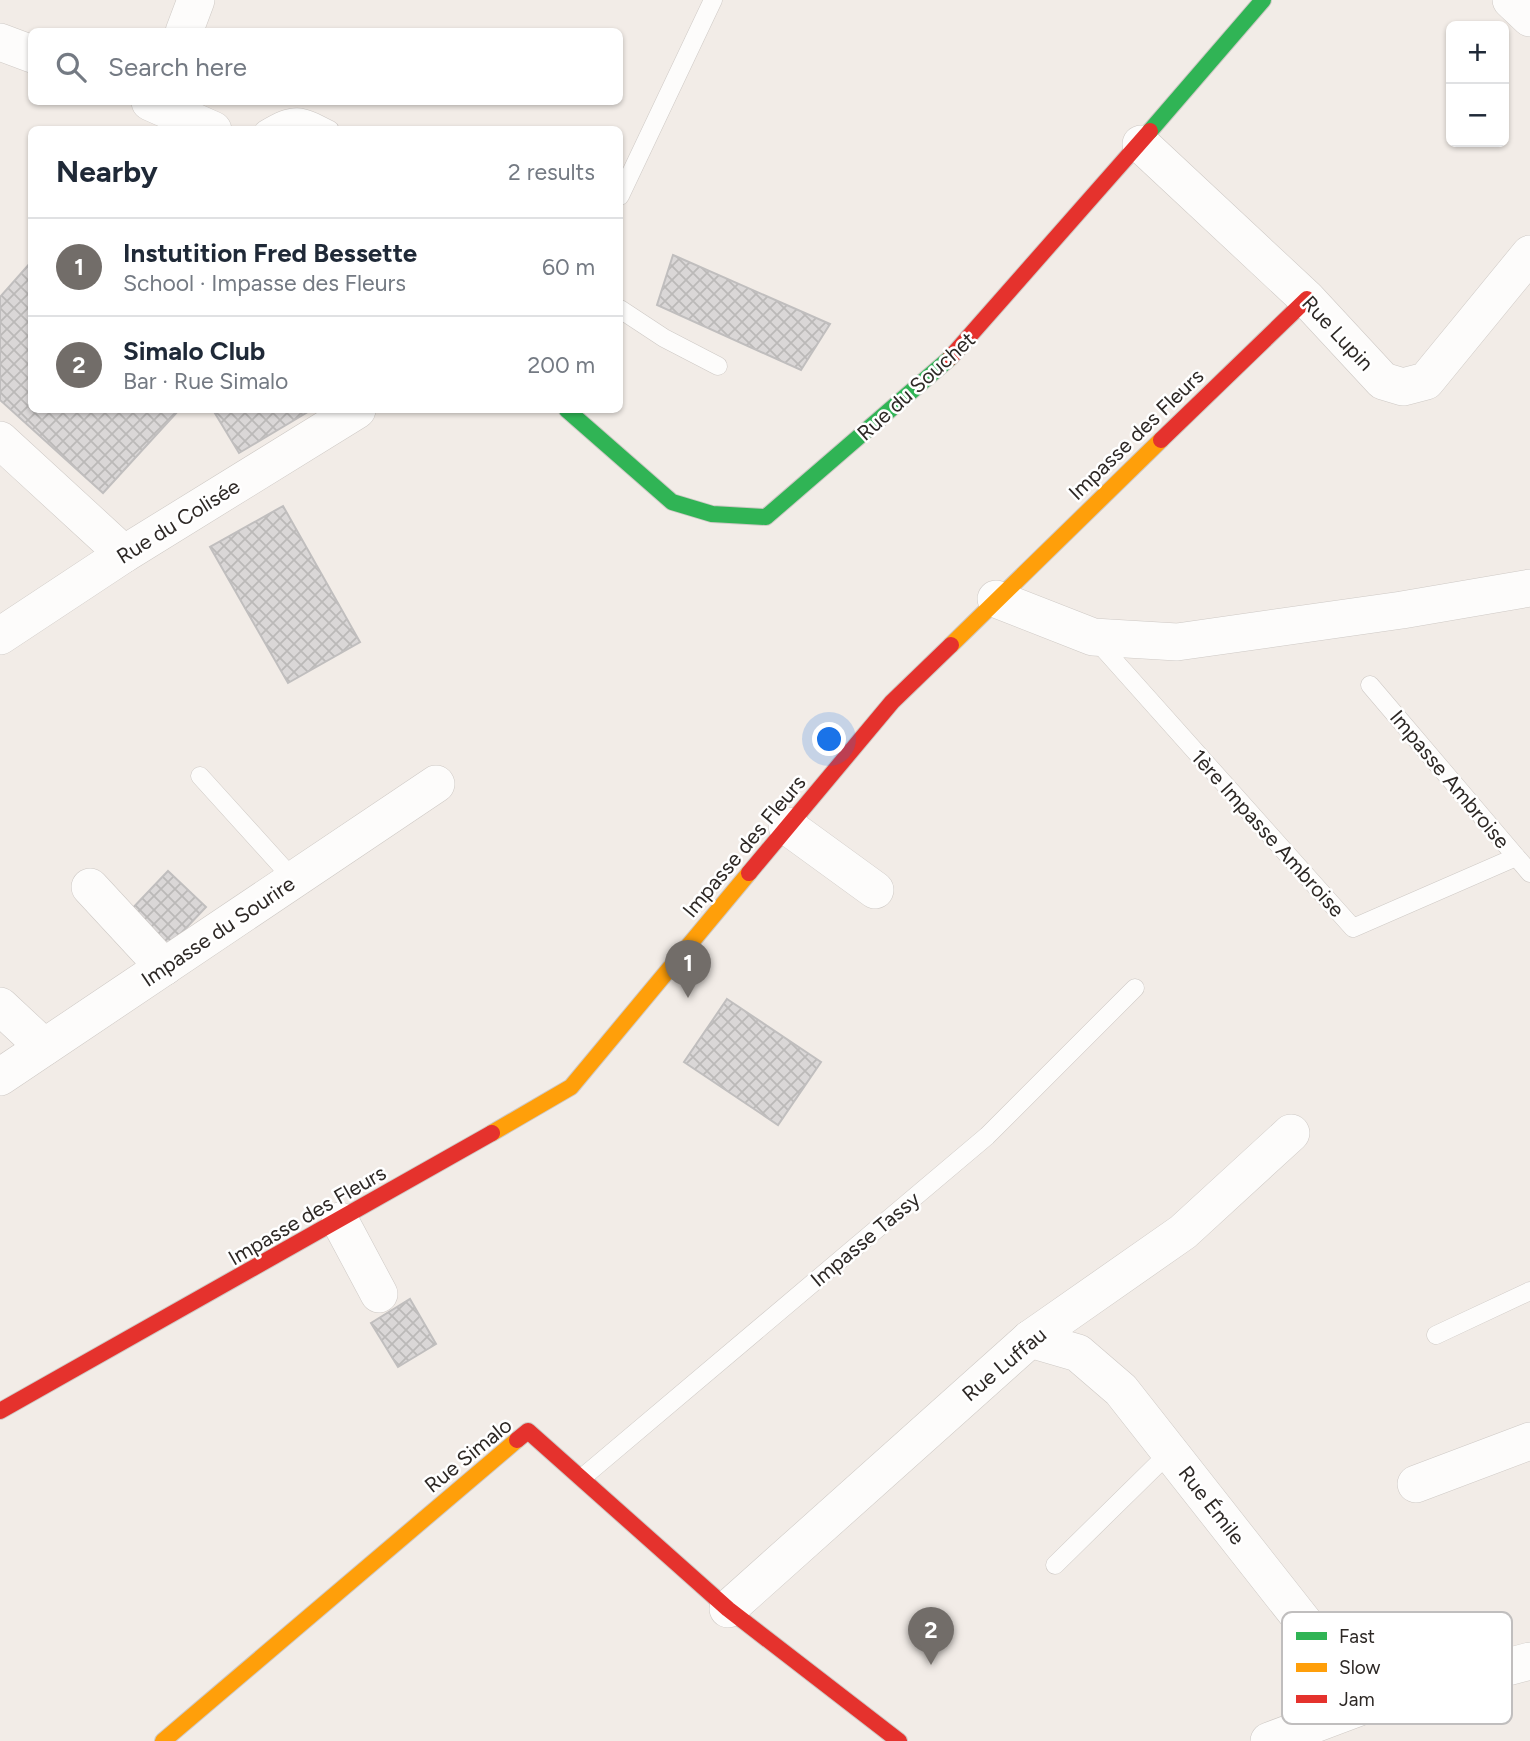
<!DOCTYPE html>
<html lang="en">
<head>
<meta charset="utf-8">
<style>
	:root { --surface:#fff; --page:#f6f6f7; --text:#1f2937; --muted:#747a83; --line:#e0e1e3; --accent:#726d69 }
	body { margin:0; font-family:Figtree,sans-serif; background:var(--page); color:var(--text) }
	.controls { position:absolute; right:21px; top:21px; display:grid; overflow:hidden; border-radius:10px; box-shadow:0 2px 5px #0004 }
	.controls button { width:63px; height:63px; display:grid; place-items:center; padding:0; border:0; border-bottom:2px solid var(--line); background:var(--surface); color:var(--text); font:35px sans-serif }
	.you { position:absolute; left:830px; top:740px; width:24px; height:24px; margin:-18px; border:5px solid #fff; border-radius:50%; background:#1a73e8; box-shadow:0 0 0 10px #1a73e833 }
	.badge { display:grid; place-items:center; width:46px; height:46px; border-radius:50%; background:var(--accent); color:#fff; font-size:23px; font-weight:700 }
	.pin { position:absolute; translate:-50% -58px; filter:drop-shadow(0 2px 4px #0008) }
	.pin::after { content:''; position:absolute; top:37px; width:24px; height:21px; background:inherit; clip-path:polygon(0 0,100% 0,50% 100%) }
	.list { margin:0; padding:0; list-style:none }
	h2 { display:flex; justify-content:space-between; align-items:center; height:91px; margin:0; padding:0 28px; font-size:30px }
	h2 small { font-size:23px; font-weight:400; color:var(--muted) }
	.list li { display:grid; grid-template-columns:46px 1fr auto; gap:21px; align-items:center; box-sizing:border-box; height:98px; padding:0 28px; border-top:2px solid var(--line) }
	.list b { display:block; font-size:26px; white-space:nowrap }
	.list p { margin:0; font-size:23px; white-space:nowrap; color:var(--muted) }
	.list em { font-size:23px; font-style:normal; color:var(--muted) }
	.icon { flex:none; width:38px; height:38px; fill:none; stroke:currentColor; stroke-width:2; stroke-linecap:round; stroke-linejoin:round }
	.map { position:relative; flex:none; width:1530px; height:1741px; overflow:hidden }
	.search { position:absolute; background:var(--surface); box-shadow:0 2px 5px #0004; left:28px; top:28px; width:595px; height:77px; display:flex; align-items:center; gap:18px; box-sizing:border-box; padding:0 24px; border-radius:10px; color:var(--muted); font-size:26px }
	.panel { position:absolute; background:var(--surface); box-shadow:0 2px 5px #0004; left:28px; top:126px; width:595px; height:287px; border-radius:10px }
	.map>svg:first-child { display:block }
</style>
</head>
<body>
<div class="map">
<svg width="1530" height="1741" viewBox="0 0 1530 1741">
	<defs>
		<pattern id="building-cross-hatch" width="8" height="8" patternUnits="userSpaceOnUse" patternTransform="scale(1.75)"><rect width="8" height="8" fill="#dad7d7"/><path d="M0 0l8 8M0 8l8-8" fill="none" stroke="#bbb9b8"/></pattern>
	</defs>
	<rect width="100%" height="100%" fill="#f2ece7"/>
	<!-- building -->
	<g fill="url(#building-cross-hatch)" stroke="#c0bebe" stroke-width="2">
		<path d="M673,255L830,324L801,370L657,305Z"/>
		<path d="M32,261V410H179L103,493L0,400V297Z"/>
		<path d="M213,410H311L239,453Z"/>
		<path d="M283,506L360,642L288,683L210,547Z"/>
		<path d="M168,871L206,907L166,949L128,913Z"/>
		<path d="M727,999L821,1062L778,1125L684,1062Z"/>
		<path d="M410,1299L436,1344L398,1367L371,1323Z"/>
	</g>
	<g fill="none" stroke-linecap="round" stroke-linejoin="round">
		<!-- lane casing -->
		<g stroke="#cec9c5" stroke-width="19">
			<g id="lane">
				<path d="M264,130C294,112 300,114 330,130"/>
				<path d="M620,196L713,0"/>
				<path d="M620,309L664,338L718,366"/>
				<path d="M1095,639L1353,928L1516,857"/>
				<path d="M1370,685L1530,873"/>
				<path d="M200,776L295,881"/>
				<path d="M1436,1335L1530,1291"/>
				<path d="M583,1477L987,1136L1135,988"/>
				<path d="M1055,1565L1170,1452"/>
			</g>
		</g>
		<!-- street casing -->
		<g stroke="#cec9c5" stroke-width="38">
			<g id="street">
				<path d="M1511,0L1530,18"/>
				<path d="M184,32L196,0"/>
				<path d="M0,42L32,54"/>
				<path d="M150,102L213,130"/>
				<path d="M1141,144L1307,299L1383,381L1403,387L1426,381L1530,254"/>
				<path d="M0,440L124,554"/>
				<path d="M996,599L1093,637L1177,642L1402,610L1530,588"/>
				<path d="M0,636L124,554L357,410"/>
				<path d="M787,826L875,890"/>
				<path d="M90,887L164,967"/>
				<path d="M0,1006L44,1047"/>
				<path d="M0,1077L436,784"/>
				<path d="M340,1221L379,1294"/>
				<path d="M1030,1339L1078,1353L1121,1390L1368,1704"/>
				<path d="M1416,1484L1530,1441"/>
				<path d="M728,1609L1030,1339L1183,1232L1291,1133"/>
				<path d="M1269,1741L1368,1704L1530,1661"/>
			</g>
		</g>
		<!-- fast casing -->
		<g stroke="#cec9c5" stroke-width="18">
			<g id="fast">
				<path d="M1150,131L1263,0"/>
				<path d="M567,410L672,502L712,514L766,517L950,358"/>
			</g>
		</g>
		<!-- slow casing -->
		<g stroke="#cec9c5" stroke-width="18">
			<g id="slow">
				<path d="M951,645L1161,440"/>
				<path d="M492,1133L571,1087L749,873"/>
				<path d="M163,1741L517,1440"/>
			</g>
		</g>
		<!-- jam casing -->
		<g stroke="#cec9c5" stroke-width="18">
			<g id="jam">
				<path d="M950,358L1150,131"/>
				<path d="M1161,440L1307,299"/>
				<path d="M749,873L892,702L951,645"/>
				<path d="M0,1411L492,1133"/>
				<path d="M517,1440L528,1431L728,1609L899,1741"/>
			</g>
		</g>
		<!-- lane -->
		<use href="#lane" stroke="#fdfcfb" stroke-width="18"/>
		<!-- street -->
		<use href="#street" stroke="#fdfcfb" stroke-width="37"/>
		<!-- fast -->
		<use href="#fast" stroke="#30b455" stroke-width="16"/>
		<!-- slow -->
		<use href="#slow" stroke="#ff9f0a" stroke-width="16"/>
		<!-- jam -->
		<use href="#jam" stroke="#e5322d" stroke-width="16"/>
	</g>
	<g text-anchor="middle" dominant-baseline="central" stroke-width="5" stroke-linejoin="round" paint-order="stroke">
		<!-- street labels -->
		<g font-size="21" fill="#2d2825" stroke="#fff">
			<text transform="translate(1338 333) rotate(47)">Rue Lupin</text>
			<text transform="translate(916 386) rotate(-42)">Rue du Souchet</text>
			<text transform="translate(1136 434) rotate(-44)">Impasse des Fleurs</text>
			<text transform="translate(178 521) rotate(-32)">Rue du Colisée</text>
			<text transform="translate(1450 779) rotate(50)">Impasse Ambroise</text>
			<text transform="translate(1268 833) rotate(48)">1ère Impasse Ambroise</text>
			<text transform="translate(744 846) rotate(-50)">Impasse des Fleurs</text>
			<text transform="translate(218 931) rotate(-34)">Impasse du Sourire</text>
			<text transform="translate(307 1215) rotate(-30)">Impasse des Fleurs</text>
			<text transform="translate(865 1239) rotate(-40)">Impasse Tassy</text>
			<text transform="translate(1004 1364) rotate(-40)">Rue Luffau</text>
			<text transform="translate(468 1455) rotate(-39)">Rue Simalo</text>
			<text transform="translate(1212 1505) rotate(52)">Rue Émile</text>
		</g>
	</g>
	<!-- legend -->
	<rect x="1282" y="1612" width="230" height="112" rx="10" fill="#fff" stroke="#c0bebe" stroke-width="2"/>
	<rect x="1296" y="1632" width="31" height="8" fill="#30b455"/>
	<rect x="1296" y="1663" width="31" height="9" fill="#ff9f0a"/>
	<rect x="1296" y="1695" width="31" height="8" fill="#e5322d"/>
	<g font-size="19" fill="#2d2825">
		<text x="1339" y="1643">Fast</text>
		<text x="1339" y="1674">Slow</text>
		<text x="1339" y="1706">Jam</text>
	</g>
</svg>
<div class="controls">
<button>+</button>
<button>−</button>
</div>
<div class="you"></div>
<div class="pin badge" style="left:688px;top:998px">1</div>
<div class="pin badge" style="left:931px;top:1665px">2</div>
<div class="search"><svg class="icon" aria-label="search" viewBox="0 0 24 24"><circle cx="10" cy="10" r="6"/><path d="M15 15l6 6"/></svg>Search here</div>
<section class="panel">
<h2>Nearby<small>2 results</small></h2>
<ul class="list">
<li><span class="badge">1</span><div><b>Instutition Fred Bessette</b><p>School · Impasse des Fleurs</p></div><em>60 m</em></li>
<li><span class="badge">2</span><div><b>Simalo Club</b><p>Bar · Rue Simalo</p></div><em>200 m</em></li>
</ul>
</section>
</div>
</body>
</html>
